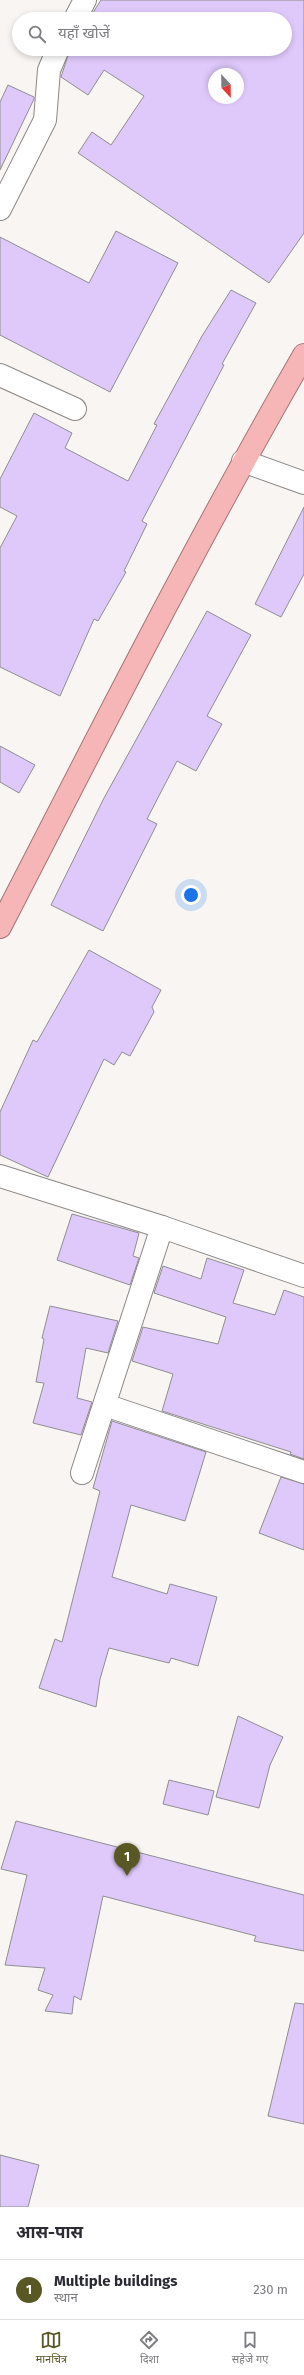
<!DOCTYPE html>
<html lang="hi">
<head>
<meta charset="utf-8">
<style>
	:root { --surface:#fff; --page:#f2f2f3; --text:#2b2b33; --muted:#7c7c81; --line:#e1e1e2; --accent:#595825 }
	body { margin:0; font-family:"Fira Sans","Noto Sans Devanagari",sans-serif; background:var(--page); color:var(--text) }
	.compass { position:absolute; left:208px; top:68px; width:36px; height:36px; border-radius:50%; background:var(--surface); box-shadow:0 2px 6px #0003; rotate:158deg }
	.you { position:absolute; left:191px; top:895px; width:14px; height:14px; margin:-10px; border:3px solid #fff; border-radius:50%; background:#1a73e8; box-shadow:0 0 0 6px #1a73e833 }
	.badge { display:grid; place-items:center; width:26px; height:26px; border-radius:50%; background:var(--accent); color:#fff; font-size:13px; font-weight:700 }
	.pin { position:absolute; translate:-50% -33px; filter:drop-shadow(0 1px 2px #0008) }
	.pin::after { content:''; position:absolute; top:21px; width:14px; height:12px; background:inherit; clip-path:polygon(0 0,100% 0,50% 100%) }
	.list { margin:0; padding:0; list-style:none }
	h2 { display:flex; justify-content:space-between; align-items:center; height:52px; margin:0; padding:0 16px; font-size:17px }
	h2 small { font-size:13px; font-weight:400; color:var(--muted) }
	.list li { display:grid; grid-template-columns:26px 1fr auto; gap:12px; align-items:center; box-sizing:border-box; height:60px; padding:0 16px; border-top:1px solid var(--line) }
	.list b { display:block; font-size:15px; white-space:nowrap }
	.list p { margin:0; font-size:13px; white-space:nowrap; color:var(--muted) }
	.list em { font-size:13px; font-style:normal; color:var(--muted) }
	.icon { flex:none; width:22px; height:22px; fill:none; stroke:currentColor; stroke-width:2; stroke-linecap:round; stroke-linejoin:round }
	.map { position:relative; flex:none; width:304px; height:2207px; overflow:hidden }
	.search { position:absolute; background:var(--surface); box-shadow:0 2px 6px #0003; left:12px; right:12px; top:12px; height:44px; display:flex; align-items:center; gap:10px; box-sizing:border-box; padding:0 14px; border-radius:22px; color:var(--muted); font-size:15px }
	.sheet { height:112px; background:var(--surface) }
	nav { display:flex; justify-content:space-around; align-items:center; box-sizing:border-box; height:56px; border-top:1px solid var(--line); background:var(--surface); font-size:11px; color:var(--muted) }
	nav a { display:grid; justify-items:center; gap:2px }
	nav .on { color:var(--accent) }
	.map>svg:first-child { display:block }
</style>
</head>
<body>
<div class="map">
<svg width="304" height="2207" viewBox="0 0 304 2207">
	<rect width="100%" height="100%" fill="#f8f5f3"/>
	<!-- building -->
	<g fill="#dfc9fb" stroke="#8f8e91" fill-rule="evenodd">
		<path d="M101,0H304V233L269,283L78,153L92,132L111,145L144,96L104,70L88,95L61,77L70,49H285V19H89ZM214,74H238V98H214Z"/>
		<path d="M8,85L34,97V99L0,170V102Z"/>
		<path d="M116,231L178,263L110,392L0,335V237L89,283Z"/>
		<path d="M231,290L256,303L222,364L224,365L142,521L147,524L124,571L126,572L98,621L94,619L60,696L0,667V548L17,516L0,507V479L34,413L72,433L65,448L128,481L157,425L154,424L202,336Z"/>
		<path d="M304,507V574L281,617L255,604Z"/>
		<path d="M207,611L251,635L207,716L222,724L196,771L177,761L147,819L157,824L103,931L51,905L104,798Z"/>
		<path d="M0,746L35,765L19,793L0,782Z"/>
		<path d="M89,950L161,990L152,1007L154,1012L130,1056L122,1052L114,1065L104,1059L48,1177L0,1155V1112L33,1040L37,1042Z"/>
		<path d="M72,1214L139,1233L133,1256L139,1258L130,1285L57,1260Z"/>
		<path d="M207,1258L244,1270L233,1303L275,1315L284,1290L304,1297V1459L290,1454L291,1452L162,1411L173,1374L132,1361L143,1327L218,1344L226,1317L154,1293L163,1266L201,1279Z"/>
		<path d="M50,1306L118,1321L108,1353L86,1348L77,1398L92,1402L81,1435L33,1423L44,1383L36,1382L44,1339L42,1338Z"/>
		<path d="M112,1421L206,1452L185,1521L131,1505L112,1577L167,1594L170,1584L217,1597L198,1666L171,1658L169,1663L109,1648L100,1679L96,1707L39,1688L55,1639L62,1642L100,1491L93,1488Z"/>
		<path d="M281,1477L304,1484V1550L259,1533Z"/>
		<path d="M238,1716L283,1737L270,1765L259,1808L216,1797Z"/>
		<path d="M169,1780L214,1791L208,1815L163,1804Z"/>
		<path d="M16,1821L304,1895V1951L254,1941L256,1936L103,1896L81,2000L74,1996L72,2014L45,2011L53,1995L38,1990L45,1968L5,1965L27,1875L1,1869Z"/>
		<path d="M295,2003L304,2004V2124L268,2116Z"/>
		<path d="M0,2155L39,2165L28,2207H0Z"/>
	</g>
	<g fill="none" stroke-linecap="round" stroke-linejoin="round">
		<!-- minor casing -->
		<g stroke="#8a8886" stroke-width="24">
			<g id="minor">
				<path d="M75,19L85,0"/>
				<path d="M0,209L45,120L49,70L58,49"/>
				<path d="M0,375L75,409"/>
				<path d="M243,461L304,483"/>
				<path d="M0,1176L162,1227L304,1276"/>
				<path d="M105,1405L304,1472"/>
				<path d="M82,1473L162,1227"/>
			</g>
		</g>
		<!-- trunk casing -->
		<g stroke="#a77474" stroke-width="24">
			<path id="trunk" d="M0,927C99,735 196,542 304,355"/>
		</g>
		<!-- minor -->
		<use href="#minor" stroke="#fff" stroke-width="22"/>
		<!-- trunk -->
		<use href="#trunk" stroke="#f6b6b7" stroke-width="22"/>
	</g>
</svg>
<svg class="compass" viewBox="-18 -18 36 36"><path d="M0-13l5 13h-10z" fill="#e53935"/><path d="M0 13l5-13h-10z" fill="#7c7c81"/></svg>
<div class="you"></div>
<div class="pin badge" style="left:127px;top:1876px">1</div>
<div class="search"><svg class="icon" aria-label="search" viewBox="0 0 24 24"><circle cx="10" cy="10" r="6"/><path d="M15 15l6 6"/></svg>यहाँ खोजें</div>
</div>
<section class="sheet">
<h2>आस-पास<small></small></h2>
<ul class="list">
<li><span class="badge">1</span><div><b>Multiple buildings</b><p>स्थान</p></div><em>230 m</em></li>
</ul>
</section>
<nav>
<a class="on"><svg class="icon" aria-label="map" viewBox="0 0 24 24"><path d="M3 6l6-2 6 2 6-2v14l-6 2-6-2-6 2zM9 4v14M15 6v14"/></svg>मानचित्र</a>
<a><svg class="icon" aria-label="directions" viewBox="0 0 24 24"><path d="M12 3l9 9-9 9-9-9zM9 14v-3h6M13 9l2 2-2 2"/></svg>दिशा</a>
<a><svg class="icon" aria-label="saved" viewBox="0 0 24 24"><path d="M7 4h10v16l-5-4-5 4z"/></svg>सहेजे गए</a>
</nav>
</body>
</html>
